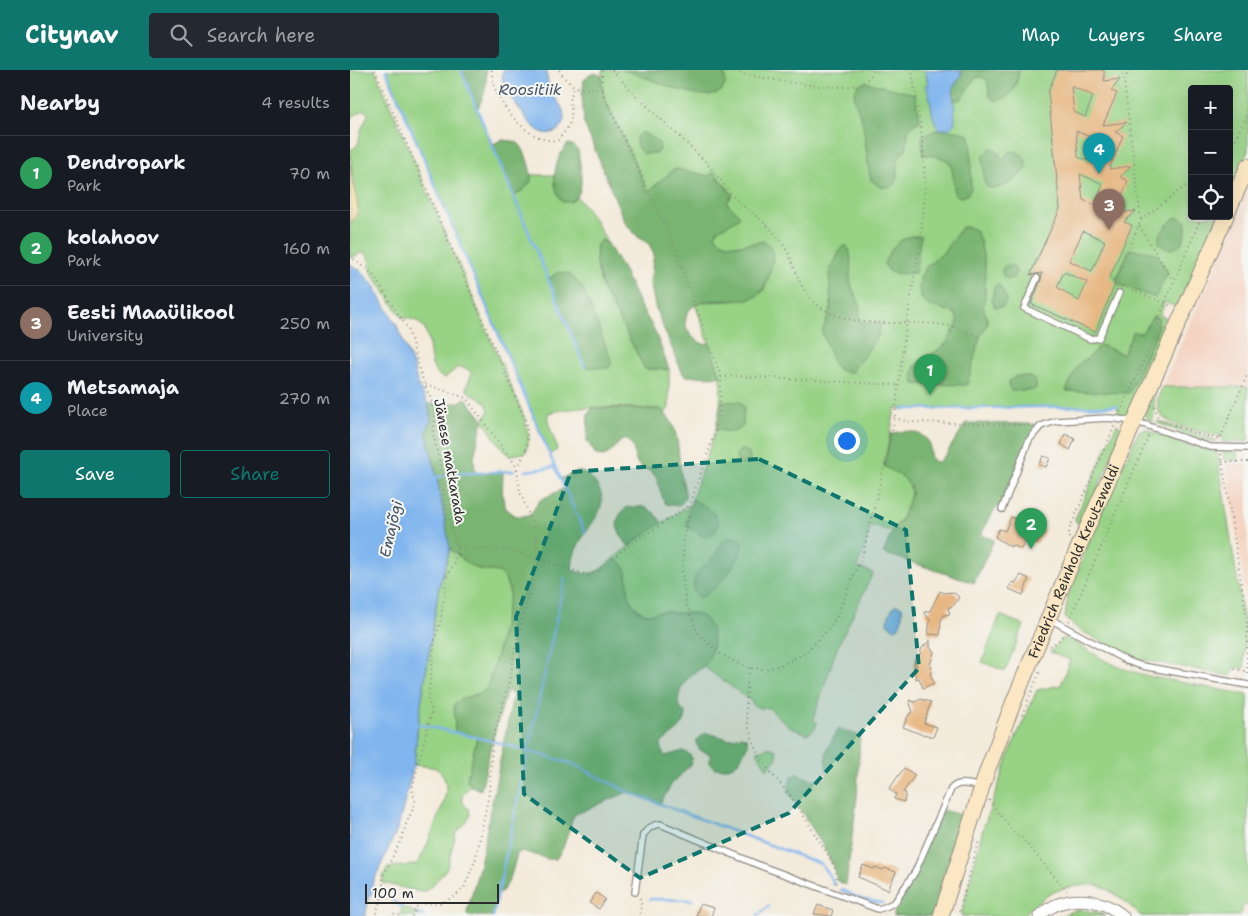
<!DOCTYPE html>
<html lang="en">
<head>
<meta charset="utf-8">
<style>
	:root { --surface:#171b24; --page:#242831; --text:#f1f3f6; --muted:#9ea1a6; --line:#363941; --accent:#0f766e }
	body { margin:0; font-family:"Shantell Sans",sans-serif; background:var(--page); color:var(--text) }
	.controls { position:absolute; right:15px; top:15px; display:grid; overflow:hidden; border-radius:5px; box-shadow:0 5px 20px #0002 }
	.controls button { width:45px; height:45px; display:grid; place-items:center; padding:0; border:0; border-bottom:1px solid var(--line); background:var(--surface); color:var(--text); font:25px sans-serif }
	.scale { position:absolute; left:15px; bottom:12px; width:134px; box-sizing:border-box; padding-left:5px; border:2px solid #2b2b2b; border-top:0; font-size:14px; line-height:18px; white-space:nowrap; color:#2b2b2b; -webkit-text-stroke:4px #f6f6f2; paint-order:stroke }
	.you { position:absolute; left:496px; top:370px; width:18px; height:18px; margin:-12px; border:4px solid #fff; border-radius:50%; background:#1a73e8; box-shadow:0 0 0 8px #1a73e833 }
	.badge { display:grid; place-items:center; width:32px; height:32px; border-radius:50%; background:var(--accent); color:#fff; font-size:16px; font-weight:700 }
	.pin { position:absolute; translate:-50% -41px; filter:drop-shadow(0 1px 2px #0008) }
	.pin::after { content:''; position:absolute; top:26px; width:18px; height:15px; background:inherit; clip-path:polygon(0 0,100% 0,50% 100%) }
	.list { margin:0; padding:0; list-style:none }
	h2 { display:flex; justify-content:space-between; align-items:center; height:65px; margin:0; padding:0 20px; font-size:21px }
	h2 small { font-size:16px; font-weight:400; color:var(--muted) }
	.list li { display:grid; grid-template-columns:32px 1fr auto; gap:15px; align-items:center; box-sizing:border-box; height:75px; padding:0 20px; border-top:1px solid var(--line) }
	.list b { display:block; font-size:19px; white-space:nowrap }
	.list p { margin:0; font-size:16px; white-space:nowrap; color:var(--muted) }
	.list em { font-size:16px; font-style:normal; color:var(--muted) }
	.actions { display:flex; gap:10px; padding:15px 20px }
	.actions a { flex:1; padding:11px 0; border:1px solid var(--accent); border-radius:5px; text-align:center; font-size:18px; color:var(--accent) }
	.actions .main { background:var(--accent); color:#fff }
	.icon { flex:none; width:28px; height:28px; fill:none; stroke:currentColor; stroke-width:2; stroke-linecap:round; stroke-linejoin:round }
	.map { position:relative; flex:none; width:898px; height:846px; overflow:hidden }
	header { display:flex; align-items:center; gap:30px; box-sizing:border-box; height:70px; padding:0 25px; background:var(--accent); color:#fff }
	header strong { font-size:24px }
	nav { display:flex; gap:28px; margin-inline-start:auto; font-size:18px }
	.search { width:350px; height:45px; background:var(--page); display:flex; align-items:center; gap:12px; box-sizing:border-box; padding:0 18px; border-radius:5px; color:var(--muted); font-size:19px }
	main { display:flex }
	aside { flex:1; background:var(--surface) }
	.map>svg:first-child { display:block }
</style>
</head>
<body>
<header>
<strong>Citynav</strong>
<div class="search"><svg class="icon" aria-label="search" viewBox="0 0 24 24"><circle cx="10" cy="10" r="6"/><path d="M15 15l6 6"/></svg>Search here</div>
<nav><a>Map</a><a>Layers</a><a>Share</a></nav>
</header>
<main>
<aside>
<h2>Nearby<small>4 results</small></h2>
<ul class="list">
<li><span class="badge" style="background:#2e9e5b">1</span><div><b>Dendropark</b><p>Park</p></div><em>70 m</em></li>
<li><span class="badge" style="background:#2e9e5b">2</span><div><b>kolahoov</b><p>Park</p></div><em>160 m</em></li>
<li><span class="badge" style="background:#8d6e63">3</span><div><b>Eesti Maaülikool</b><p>University</p></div><em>250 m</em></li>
<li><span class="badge" style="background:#0f9aa8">4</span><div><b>Metsamaja</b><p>Place</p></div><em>270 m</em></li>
</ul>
<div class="actions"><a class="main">Save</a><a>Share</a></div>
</aside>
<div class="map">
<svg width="898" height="846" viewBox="0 0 898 846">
	<rect width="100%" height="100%" fill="#f6f6f2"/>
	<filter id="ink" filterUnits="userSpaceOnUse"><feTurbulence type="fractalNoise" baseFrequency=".02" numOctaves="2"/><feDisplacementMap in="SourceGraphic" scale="10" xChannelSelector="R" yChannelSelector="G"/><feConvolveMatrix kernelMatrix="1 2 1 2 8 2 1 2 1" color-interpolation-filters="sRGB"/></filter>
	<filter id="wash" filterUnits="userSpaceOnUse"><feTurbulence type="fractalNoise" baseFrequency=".0096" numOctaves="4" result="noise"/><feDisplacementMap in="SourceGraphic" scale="20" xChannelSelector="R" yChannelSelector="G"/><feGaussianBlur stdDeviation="1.12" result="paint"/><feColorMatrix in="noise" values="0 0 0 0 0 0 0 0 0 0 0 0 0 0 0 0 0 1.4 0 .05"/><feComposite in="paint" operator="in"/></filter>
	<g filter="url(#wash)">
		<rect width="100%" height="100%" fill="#f3eada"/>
		<!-- built -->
		<g fill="#f4d3c1">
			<path d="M898,120V317H812L857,215Z"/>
			<path d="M876,394L898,395V539Z"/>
		</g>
		<!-- green -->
		<g fill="#97d285" stroke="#617e58">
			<path d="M0,0H25L175,349L179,369L176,382L159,386L146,370L133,350L139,341C136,325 124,330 116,319C119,306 129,300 108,297L95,308C67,302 95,248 52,248L23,205L18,187L15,183H11L1,188L0,186V153L3,151L8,136L3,114L0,80C11,76 8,69 11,60C13,55 16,50 18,45L17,42L14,40L0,48Z"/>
			<path d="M36,0H111L164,126L181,110L180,105H205V114L220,132L227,127C240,141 249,156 257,173L251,170L247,175L246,192L253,221L262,235L295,299H319V338L315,343L310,339C273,338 234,334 198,343C196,355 206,368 207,380L200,385Z"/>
			<path d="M252,0H898V81L879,124V19H842V146H870L828,238L815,232L810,245L819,250L820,257L780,344L775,346L769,345L767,336L545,339L534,396C540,399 550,403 555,408C569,423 553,448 542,461L520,456L513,483L507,497L523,503L487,578L463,650L467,652C466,659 463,661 457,664L439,656L419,638H410L403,635L401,631L354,597L361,582L347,543H324L316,541L302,545L291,542L279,529L277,505L273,495L265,487L301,460L340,435L366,359L370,340L371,307L345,234C362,229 402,235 413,221C418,214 420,200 422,191L414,171C400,174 373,180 365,165L368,160L388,148L377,132L383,125L364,102L358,106L327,99L323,100L298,122L254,26L252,15Z"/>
			<path d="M812,317H898V372H872L873,366C861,365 816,355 810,344C805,335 809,325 812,317Z"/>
			<path d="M804,322C803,333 806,341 802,352L798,350L795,343Z"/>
			<path d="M808,351L866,370L865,372C845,369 826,360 807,353Z"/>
			<path d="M767,354L773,360L742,432L729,453H727L725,449Z"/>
			<path d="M796,359L828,372L867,382L895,559L894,599L884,597L881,606L783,588L728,559L715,548L718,526L746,453L787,365L790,360Z"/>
			<path d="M873,382H887V390H874Z"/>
			<path d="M100,479L120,495L130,500L149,502L155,508L160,523L147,585L137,618L131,623L122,625L127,668L117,709L121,716C111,725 108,729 119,739L120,745L117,751L106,763L97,798L82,816L75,821H66L33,813V806L38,797L64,795L69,791C76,779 80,767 85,754C91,740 105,712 87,699C82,696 71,696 64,695L68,654L89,517Z"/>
			<path d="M650,545L674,555L655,601L632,592Z"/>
			<path d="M714,568L719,569L756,591L774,599L798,606L898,625V836L893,835L890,846H791C778,834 764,820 746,815C741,814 735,815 730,816C706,817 689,829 673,846H611L633,759L661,679L687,620L711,615L720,590L700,582Z"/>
			<path d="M416,678H422L426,680L427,688L417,699L407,682Z"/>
			<path d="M52,837L74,846H50Z"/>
			<path d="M730,840L746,842L755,846H711L720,842Z"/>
		</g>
		<!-- forest -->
		<g fill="#79b472" stroke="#52704e">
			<path d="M111,0H136C137,16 135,25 127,39Z"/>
			<path d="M271,0H374C375,8 377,17 370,22C353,34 300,8 282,3C279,1 275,1 271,0Z"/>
			<path d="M611,0H669C667,16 662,31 643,30L640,27L637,10L631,7L625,8L611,29L604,31L603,18L611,5Z"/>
			<path d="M245,3L252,6V15L254,26L298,122L323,100L327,99L358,106L364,102L382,125L377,133L389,145V148L368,160L365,165C373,180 400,174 414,171C422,176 424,184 422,194C419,203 417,219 408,225C388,239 350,219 337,244C335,250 335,254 337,259C341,267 347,271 354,274L359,273L371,307L335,306L332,302L306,240L300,212L304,184L299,174L288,167L275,153L234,53L232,25L234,10L239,5Z"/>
			<path d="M515,12L565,24L570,51L563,55L558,60V70L556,79L548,89V102L545,114L540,117H530L521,110L519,101L513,54L505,30L504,22L508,15Z"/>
			<path d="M589,59C599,62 611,59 620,66L621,75V119L617,125L611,127L605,125C600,95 609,88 573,85L572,66Z"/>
			<path d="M290,63H294L309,73L310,79L306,83L294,84C287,79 282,70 290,63Z"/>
			<path d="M153,70C158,71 164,70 168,73C175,78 182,102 181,110C179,117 170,122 164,126L142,74Z"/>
			<path d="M218,74L223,75L228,80C230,96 239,134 213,132C199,116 204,89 218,74Z"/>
			<path d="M641,78L646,79L652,88H655L658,82L665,81C673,84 676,88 677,98C669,108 651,122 637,117L634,111L633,86Z"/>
			<path d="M827,147C833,149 836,150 836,157C836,189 800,181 811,163C815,157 821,150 827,147Z"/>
			<path d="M612,157H619L626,161L630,170L635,195V227L633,236L638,253L630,267L617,315L564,314L563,302L565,296L596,274L608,253L606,245L602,242L578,235L572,229L569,219L570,208L576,197L592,184Z"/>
			<path d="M562,166H571L565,203L551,204L540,202L534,194C539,181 547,169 562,166Z"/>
			<path d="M251,170L257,173L274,201L290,236L304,259L319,299H295L262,235L253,221L246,192L247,175Z"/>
			<path d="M494,176H497C503,185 500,197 500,207C500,217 506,224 509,233C511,238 509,246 509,252L531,254L528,266L502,302H494L489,300L483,293L472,262L481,238L479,203L491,178Z"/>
			<path d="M779,179L806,183L818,202L805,228L768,214L766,210Z"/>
			<circle cx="659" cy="202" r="7"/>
			<path d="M209,202L220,204L233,218L262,292L259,298L235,297L198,209Z"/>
			<path d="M647,214L650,216L657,229L653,237H645L642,230L644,217Z"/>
			<path d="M803,246L809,248L806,264L779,323L716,321L726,298L731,292L736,290L750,275L773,284L783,262L792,263Z"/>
			<path d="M666,306C675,306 688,306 686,318L683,320L661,321L659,317V311Z"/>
			<path d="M116,328L133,350L124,386L125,403L153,402C153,417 148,442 168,446C171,447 177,445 180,445L190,430L215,418L211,409C222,403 231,397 241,408C268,435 238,452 227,478C223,485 223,492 222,500C244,508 248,501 265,487C267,490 271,492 273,495C282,509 273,526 286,538C297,549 303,542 315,541C318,541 322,543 326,543C335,544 344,541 352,546C367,558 365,580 355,595C353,598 349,599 346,602C335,609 328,620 328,634L336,644C335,659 320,664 311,674L312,682L315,686L333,681L339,684L342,688L341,694L321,715L310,734L278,722L224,745L213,778L206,789H198L172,781L167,784C163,797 161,816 148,824L143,846H118L117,842L130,794L163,625L157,620L142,672L131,720L121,716L117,709L127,668L105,663L104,634L111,629L131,623L137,618L147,585L160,523L155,508L149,502L131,500L120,495L100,479L87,408L76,362L81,350L78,334L107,333Z"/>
			<path d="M371,331L390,332L394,337L393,356C384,365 378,362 366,359Z"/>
			<path d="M242,338L310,339C331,355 327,381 331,404C332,411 336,421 335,427C334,431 331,434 328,436L316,434C310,425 310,417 306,407C302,399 291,400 287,393C281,382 288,376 274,369C263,376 261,389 246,385L237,371L238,345Z"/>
			<path d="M616,353L679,354L691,356L679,370L652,439L646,437L631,465L644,470L624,513L533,483L542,461L551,451L561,425V418L554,408L534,396L541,364C556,359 572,360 580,374V385L583,391L588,392L596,384Z"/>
			<circle cx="393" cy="387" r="7"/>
			<path d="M342,429C354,436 364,439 369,453L366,461L360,466H353L336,456Z"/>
			<path d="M277,437C282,439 288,436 293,437C301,439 308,446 312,453L278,476C268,461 260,452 277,437Z"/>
			<path d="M380,466L389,469L393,474L388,489L377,505L365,518L351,528C339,524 343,506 351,498C354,495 358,494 360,491C368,482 369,472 380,466Z"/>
			<path d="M489,659L510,666L507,727L496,815L487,811C484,788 452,742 438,722L441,707L447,704L466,711L475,709L478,701C471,685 480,672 489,659Z"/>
			<path d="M356,663L379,669L391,666L397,668L398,675C386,695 389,699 364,698L360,694V684L350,680L346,673L348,668Z"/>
			<path d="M592,740L612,745L582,846H544L545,832L553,820Z"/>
		</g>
		<!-- sand -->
		<path fill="#eeda9e" stroke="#8c8264" d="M0,93C1,100 2,106 3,113C5,127 14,142 0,153Z"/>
		<!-- water -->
		<g fill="#80b5ee" stroke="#56708c">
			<path d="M153,0H196C197,7 198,16 202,23C206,31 214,36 214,47C214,52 212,57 208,60C191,72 177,50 169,38C163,31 157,24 154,16C152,10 152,5 153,0Z"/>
			<path d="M575,0H611V5L603,18L605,50L604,54L599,59H589C579,47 583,28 575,15L578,14Z"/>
			<path d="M0,194L11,201L24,216L47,256L63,295L68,315L78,334L81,350L76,362L87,408L100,479L89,517L68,654L64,695L48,757L22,815L15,846H0Z"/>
			<path d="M546,535L552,537C553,544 552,553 548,558L545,559L537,554C537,549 541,538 546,535Z"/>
		</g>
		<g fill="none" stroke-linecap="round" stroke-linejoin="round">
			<!-- stream -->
			<g stroke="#80b5ee" stroke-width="2.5">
				<path d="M36,0L205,397"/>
				<path d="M111,0L235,297"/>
				<path d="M553,339L767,336"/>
				<path d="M176,401L205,397L235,462"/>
				<path d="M84,408L101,404L164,401"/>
				<path d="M68,654L146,672L223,694L278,722L471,794L483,811V815"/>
				<path d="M491,820L511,829L532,833"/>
				<path d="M16,822L30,823"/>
				<path d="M36,826L52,837"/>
				<path d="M300,829L342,830"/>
				<path d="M68,844L74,846"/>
				<path d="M143,846L215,508"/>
				<path d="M407,846L419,836"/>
			</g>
		</g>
		<g id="blocks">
			<!-- building -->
			<g fill="#e7b883" fill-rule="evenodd">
				<path d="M707,0H754V11L770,9L761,21L767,23L753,55L777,52L765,62L773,66L759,99L781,96L770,107L778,111L765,143L786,141L774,152L782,155L759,209L766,212L745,262L681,234L691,210L692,203L680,205L710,139L698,22ZM721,16L743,26L735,47L724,42ZM726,61L748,70L740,91L728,87ZM730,104L753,114L745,135L733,130ZM733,161L755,171L742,201L719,191ZM714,202L737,212L729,231L707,217Z"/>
				<path d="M715,364L725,369L720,380L711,374Z"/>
				<path d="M693,386L700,388L696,397L689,395Z"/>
				<path d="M673,445L685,449L682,454L693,458L694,461L687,474L676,469L671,479L662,475L661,477L645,467L649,459L655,461L661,447L670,451Z"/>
				<path d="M671,505L679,509L673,525L659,519L662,512L665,513Z"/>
				<path d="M590,521L594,523L603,522L609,527L604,535L598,538L600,544L594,545L591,550L590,565L578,564L580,550L574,542L580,541Z"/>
				<path d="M580,570V577L584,582L580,595L582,602L580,603L584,613L573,618L569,608L566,609L564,597L565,588L568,589L572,578Z"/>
				<path d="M571,629L581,632L574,653L587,657L583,667L574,664L573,665L553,657L559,644L563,642L559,630L565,632Z"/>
				<path d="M554,698L565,705L553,722L556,723L554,732L544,729L546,724L539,719Z"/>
				<path d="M513,795L524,799L525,797L533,800L535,798L546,802L538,820L508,807Z"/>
				<path d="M246,823L255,829L249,839L239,833Z"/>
				<path d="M350,834L364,838L361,846H346Z"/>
				<path d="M468,835L483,840L481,846L464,844Z"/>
			</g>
		</g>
	</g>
	<g filter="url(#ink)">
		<use href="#blocks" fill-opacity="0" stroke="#8f8a82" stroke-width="1"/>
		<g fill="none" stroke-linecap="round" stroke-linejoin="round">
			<!-- lane casing -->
			<g stroke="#8f8a82" stroke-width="8">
				<g id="lane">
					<path d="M687,208L674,238L740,269L749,268L769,223"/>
					<path d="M652,439L679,370L691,356L706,351L758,348L784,351L860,377L898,378"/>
					<path d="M700,549L777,591L792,596L898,615"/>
					<path d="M285,822L293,765C298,759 301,755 310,754L411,796L528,839L535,837L545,832L565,802L601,719C609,710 620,715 632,717"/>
				</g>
			</g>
			<!-- street casing -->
			<g stroke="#8f8a82" stroke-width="13">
				<path id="street" d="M689,846C713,824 749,826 773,846"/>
			</g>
			<!-- secondary casing -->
			<g stroke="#8f8a82" stroke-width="17">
				<g id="secondary">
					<path d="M879,139L898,96"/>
					<path id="s1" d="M591,846L637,701L664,631L722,492L876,146"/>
				</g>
			</g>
			<!-- path -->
			<g stroke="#8f8a82" stroke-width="2" stroke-dasharray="1 4" stroke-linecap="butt">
				<path d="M25,0L175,349C179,370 179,377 168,396"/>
				<path d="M142,0C142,4 142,8 143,12C148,36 181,75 208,70C213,64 220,56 221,48C223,34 216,33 225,17"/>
				<path d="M209,0C222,20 230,20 252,18"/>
				<path d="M252,0V15L254,26L323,173L371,307L370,340L366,359L342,429L334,465L332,502L336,534L348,563L369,583L387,593L400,598L418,599L438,592L455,583L478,560L486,548L513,483L523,443L544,353L555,263L571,166L574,133L575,110L572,66L562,0"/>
				<path d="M262,0C292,34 328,63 359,96C368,105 374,116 382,125C396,140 414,150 427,166C449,191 444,226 479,242C516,260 555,249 594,255C606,256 618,263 630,267"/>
				<path d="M375,0C402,6 492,26 514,12C519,9 522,4 524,0"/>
				<path d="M770,0L774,9"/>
				<path d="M779,0L774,11L791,150"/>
				<path d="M879,83L898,42"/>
				<path d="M789,156L823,210"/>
				<path d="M0,186L23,205L58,259L73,311L82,332L85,348L83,364L91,397L95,433L107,477L104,492L97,507L90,554L85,568L78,630L82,640L62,719L65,731L62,741L56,754L51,770L33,806V823L25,846"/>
				<path d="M766,210L791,150L842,111"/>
				<path d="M768,214L822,236"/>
				<path d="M371,307L388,306L548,315"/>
				<path d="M805,336L807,346L810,350L848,364L870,369L898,303"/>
				<path d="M770,342L807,263L809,248L815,232L852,146"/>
				<path d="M544,348L559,352L684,355"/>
				<path d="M871,384L897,550V607"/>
				<path d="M872,392H898"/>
				<path d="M719,468V460L765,355"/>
				<path d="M107,477L160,480L238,505L248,501L278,476L340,435"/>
				<path d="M719,551L799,365"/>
				<path d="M700,576L707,572L713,565"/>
				<path d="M400,598C394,629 394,654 408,683C416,699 428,710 438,723C450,738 459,755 469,771C475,780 483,791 486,801C487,806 487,811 486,816"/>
				<path d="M884,599L897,601"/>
				<path d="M672,645L690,601"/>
				<path d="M639,730L664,763L671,767L717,821"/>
				<path d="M290,828L291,832L290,846"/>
				<path d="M39,846L45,844L51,846"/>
				<path d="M62,846L68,834L91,833L104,827L114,818L126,788L139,724L142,672L159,612L168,565L188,488L185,460L170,422L167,397L116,328L75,314"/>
				<path d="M608,846L629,770"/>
			</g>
			<!-- lane -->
			<use href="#lane" stroke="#fff" stroke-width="5.5"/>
			<!-- street -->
			<use href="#street" stroke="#fff" stroke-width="11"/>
			<!-- secondary -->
			<use href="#secondary" stroke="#fbe7c3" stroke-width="15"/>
		</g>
	</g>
	<!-- marked area -->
	<path fill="#0f766e" fill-opacity="0.2" stroke="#0f766e" stroke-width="4" stroke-dasharray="10 6" stroke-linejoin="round" d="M409,389L556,460L569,598L439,743L290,808L174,724L166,547L221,402Z"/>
	<g text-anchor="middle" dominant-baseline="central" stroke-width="4" stroke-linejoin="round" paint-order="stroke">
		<!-- street labels -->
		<g font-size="14" fill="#2b2b2b" stroke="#f6f6f2">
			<text transform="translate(100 391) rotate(80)">Jänese matkarada</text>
			<text stroke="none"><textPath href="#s1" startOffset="379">Friedrich Reinhold Kreutzwaldi</textPath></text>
		</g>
		<!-- water labels -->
		<g font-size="15" font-style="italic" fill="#445466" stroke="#f6f6f2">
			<text x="180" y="20">Roositiik</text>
			<text transform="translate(41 459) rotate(-77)">Emajõgi</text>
		</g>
	</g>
</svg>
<div class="controls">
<button>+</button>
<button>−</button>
<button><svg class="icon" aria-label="locate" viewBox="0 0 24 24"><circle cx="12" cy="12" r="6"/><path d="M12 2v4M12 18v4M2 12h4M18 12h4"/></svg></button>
</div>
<div class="scale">100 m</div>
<div class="you"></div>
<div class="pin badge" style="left:580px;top:325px;background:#2e9e5b">1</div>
<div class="pin badge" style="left:681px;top:479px;background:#2e9e5b">2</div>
<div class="pin badge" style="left:759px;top:160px;background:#8d6e63">3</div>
<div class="pin badge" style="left:749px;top:104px;background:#0f9aa8">4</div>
</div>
</main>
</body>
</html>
